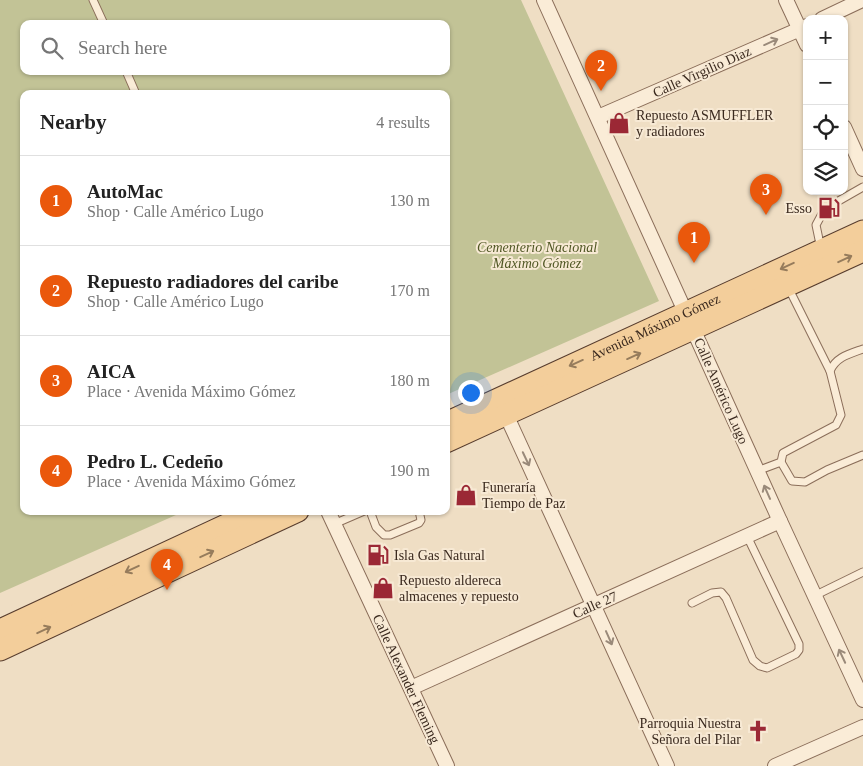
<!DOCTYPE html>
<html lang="en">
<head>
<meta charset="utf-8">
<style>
	:root { --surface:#fff; --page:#f6f6f6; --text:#222; --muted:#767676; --line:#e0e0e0; --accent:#ea580c }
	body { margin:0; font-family:Georgia,serif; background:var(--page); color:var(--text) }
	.controls { position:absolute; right:15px; top:15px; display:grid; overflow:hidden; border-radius:10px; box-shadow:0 1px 4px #0004 }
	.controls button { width:45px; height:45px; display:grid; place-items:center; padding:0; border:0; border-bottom:1px solid var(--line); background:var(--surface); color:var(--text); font:25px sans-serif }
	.you { position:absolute; left:470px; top:392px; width:18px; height:18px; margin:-12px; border:4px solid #fff; border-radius:50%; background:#1a73e8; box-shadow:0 0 0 8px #1a73e833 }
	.badge { display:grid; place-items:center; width:32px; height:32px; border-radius:50%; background:var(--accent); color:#fff; font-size:16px; font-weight:700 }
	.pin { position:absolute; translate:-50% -41px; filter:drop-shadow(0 1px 2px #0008) }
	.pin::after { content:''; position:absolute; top:26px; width:18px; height:15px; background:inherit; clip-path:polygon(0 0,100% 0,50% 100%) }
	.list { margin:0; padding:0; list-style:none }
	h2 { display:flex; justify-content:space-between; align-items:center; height:65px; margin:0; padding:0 20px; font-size:21px }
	h2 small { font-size:16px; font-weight:400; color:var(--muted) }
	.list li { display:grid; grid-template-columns:32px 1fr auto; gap:15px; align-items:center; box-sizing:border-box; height:90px; padding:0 20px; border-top:1px solid var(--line) }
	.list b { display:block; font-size:19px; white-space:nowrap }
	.list p { margin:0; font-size:16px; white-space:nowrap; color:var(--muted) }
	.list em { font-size:16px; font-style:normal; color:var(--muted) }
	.icon { flex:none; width:28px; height:28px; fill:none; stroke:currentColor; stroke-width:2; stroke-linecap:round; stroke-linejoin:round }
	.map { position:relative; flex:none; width:863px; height:766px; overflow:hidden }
	.search { position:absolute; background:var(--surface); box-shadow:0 1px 4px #0004; left:20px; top:20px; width:430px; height:55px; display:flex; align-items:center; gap:12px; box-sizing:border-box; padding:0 18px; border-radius:10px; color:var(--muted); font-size:19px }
	.panel { position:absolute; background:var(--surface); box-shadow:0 1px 4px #0004; left:20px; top:90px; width:430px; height:425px; border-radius:10px }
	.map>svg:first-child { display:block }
</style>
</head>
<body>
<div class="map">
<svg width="863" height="766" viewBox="0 0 863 766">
	<rect width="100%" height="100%" fill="#efdec4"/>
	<!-- cemetery -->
	<path fill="#c2c396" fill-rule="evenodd" d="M0,0H521L659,301L446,395V94H24V511H185L0,593ZM24,24H446V71H24Z"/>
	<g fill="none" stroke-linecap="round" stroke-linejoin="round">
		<!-- service casing -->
		<g stroke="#8b6e5a" stroke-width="9">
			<g id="service">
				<path d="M93,0L104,24"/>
				<path d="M126,71L136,94"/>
				<path d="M835,203L863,187"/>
				<path d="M821,249L816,225L823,212"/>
				<path d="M789,289L830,371"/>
				<path d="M781,462L792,481L805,482L827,470L863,455"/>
				<path d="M757,471L781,462L783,453L836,425L841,415L830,371C836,357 849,354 863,349"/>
				<path d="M370,511L376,527L384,535H390L419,523L421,520L419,511"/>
				<path d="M334,524L364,511"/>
				<path d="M814,596L863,572"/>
				<path d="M692,603L712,593L721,592L726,598L753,660L760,666L767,668L796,654L799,650V644L747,536"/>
			</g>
		</g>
		<!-- minor casing -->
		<g stroke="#8b6e5a" stroke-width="16">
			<g id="minor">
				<path d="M544,0L780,521L863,700"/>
				<path d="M786,0L807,45"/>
				<path d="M822,19L862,0"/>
				<path d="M598,117L807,26"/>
				<path d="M844,127L863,169"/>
				<path d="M503,408L667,766"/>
				<path d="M328,511L447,766"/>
				<path d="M411,688L780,521"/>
				<path d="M775,766L863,727"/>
			</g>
		</g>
		<!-- primary casing -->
		<g stroke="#583d2e" stroke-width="23">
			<g id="primary">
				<path id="s1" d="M446,423L863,231"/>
				<path d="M446,442L863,251"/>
				<path d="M0,630L256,511"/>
				<path d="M0,650L298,511"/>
			</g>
		</g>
		<!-- service -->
		<use href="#service" stroke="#faecd7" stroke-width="7"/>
		<!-- minor -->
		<use href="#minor" stroke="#faecd7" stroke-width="14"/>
		<!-- primary -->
		<use href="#primary" stroke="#f3ce9b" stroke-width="21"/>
	</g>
	<!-- one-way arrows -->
	<defs><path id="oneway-shaft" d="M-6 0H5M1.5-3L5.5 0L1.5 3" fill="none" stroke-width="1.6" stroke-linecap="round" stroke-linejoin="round" transform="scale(1.25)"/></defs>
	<g stroke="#9a8a7a">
		<use href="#oneway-shaft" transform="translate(771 42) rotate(-24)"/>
		<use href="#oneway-shaft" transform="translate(526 459) rotate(65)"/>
		<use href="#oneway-shaft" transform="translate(767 492) rotate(-114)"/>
		<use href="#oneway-shaft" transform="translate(609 638) rotate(66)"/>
		<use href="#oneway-shaft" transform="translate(842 656) rotate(-115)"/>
	</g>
	<g stroke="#967c5c">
		<use href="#oneway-shaft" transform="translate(845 259) rotate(-25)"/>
		<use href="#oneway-shaft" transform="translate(787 266) rotate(155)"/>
		<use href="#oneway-shaft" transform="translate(634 356) rotate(-24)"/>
		<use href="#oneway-shaft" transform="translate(576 363) rotate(156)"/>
		<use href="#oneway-shaft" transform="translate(207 554) rotate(-25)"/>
		<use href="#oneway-shaft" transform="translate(132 569) rotate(155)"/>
		<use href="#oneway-shaft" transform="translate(44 630) rotate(-25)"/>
	</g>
	<!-- icons -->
	<defs>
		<g id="shop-bare" transform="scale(1.725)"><path d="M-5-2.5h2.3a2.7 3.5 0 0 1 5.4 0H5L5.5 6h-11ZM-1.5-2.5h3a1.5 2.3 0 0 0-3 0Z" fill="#9b2835" stroke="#f7e9d4" stroke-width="2.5" paint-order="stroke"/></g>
		<g id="fuel-bare" transform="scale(1.725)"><path d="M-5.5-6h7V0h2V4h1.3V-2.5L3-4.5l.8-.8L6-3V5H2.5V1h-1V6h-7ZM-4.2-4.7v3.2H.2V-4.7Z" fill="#9b2835" stroke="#f7e9d4" stroke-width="2.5" paint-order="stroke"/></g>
		<g id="church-bare" transform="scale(1.725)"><path d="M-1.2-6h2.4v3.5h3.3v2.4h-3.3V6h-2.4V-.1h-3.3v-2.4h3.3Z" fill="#9b2835" stroke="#f7e9d4" stroke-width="2.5" paint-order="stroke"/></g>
	</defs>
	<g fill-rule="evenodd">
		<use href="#shop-bare" x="619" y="123"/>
		<use href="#fuel-bare" x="829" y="208"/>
		<use href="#shop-bare" x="466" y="495"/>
		<use href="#fuel-bare" x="378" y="555"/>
		<use href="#shop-bare" x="383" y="588"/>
		<use href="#church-bare" x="758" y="731"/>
	</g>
	<g text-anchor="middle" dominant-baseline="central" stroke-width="4" stroke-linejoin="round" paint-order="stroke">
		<!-- street labels -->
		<g font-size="14" fill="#3a291e" stroke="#f7e9d4">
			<text transform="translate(702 72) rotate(-24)">Calle Virgilio Diaz</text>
			<text stroke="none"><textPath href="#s1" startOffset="230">Avenida Máximo Gómez</textPath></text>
			<text transform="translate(721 391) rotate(66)">Calle Américo Lugo</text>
			<text transform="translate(595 605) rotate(-24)">Calle 27</text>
			<text transform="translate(406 679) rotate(65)">Calle Alexander Fleming</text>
		</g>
		<!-- poi labels -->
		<g font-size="14" fill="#3a291e" stroke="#f7e9d4" text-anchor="start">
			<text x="636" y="115">Repuesto ASMUFFLER<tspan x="636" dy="16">y radiadores</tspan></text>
			<text x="812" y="208" text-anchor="end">Esso</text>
			<text x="482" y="487">Funeraría<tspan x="482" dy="16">Tiempo de Paz</tspan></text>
			<text x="394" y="555">Isla Gas Natural</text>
			<text x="399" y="580">Repuesto aldereca<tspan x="399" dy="16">almacenes y repuesto</tspan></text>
			<text x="741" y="723" text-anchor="end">Parroquia Nuestra<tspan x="741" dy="16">Señora del Pilar</tspan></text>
		</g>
		<!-- park labels -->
		<g font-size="14" font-style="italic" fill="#505724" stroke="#f7e9d4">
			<text x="537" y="247">Cementerio Nacional<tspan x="537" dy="16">Máximo Gómez</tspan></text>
		</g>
	</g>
</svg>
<div class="controls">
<button>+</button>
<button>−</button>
<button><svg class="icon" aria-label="locate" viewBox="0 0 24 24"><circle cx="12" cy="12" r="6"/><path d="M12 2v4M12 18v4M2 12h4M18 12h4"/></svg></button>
<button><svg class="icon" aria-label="layers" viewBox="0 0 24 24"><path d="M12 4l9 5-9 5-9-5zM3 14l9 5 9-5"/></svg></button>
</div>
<div class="you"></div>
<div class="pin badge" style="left:694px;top:263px">1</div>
<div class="pin badge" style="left:601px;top:91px">2</div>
<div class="pin badge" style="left:766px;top:215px">3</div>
<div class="pin badge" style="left:167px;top:590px">4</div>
<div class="search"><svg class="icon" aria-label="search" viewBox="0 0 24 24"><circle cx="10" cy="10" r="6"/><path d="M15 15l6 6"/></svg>Search here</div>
<section class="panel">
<h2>Nearby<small>4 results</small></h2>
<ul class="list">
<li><span class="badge">1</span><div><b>AutoMac</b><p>Shop · Calle Américo Lugo</p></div><em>130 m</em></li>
<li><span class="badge">2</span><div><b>Repuesto radiadores del caribe</b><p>Shop · Calle Américo Lugo</p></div><em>170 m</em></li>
<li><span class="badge">3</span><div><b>AICA</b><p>Place · Avenida Máximo Gómez</p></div><em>180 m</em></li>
<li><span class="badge">4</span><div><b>Pedro L. Cedeño</b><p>Place · Avenida Máximo Gómez</p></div><em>190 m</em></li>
</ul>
</section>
</div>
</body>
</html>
